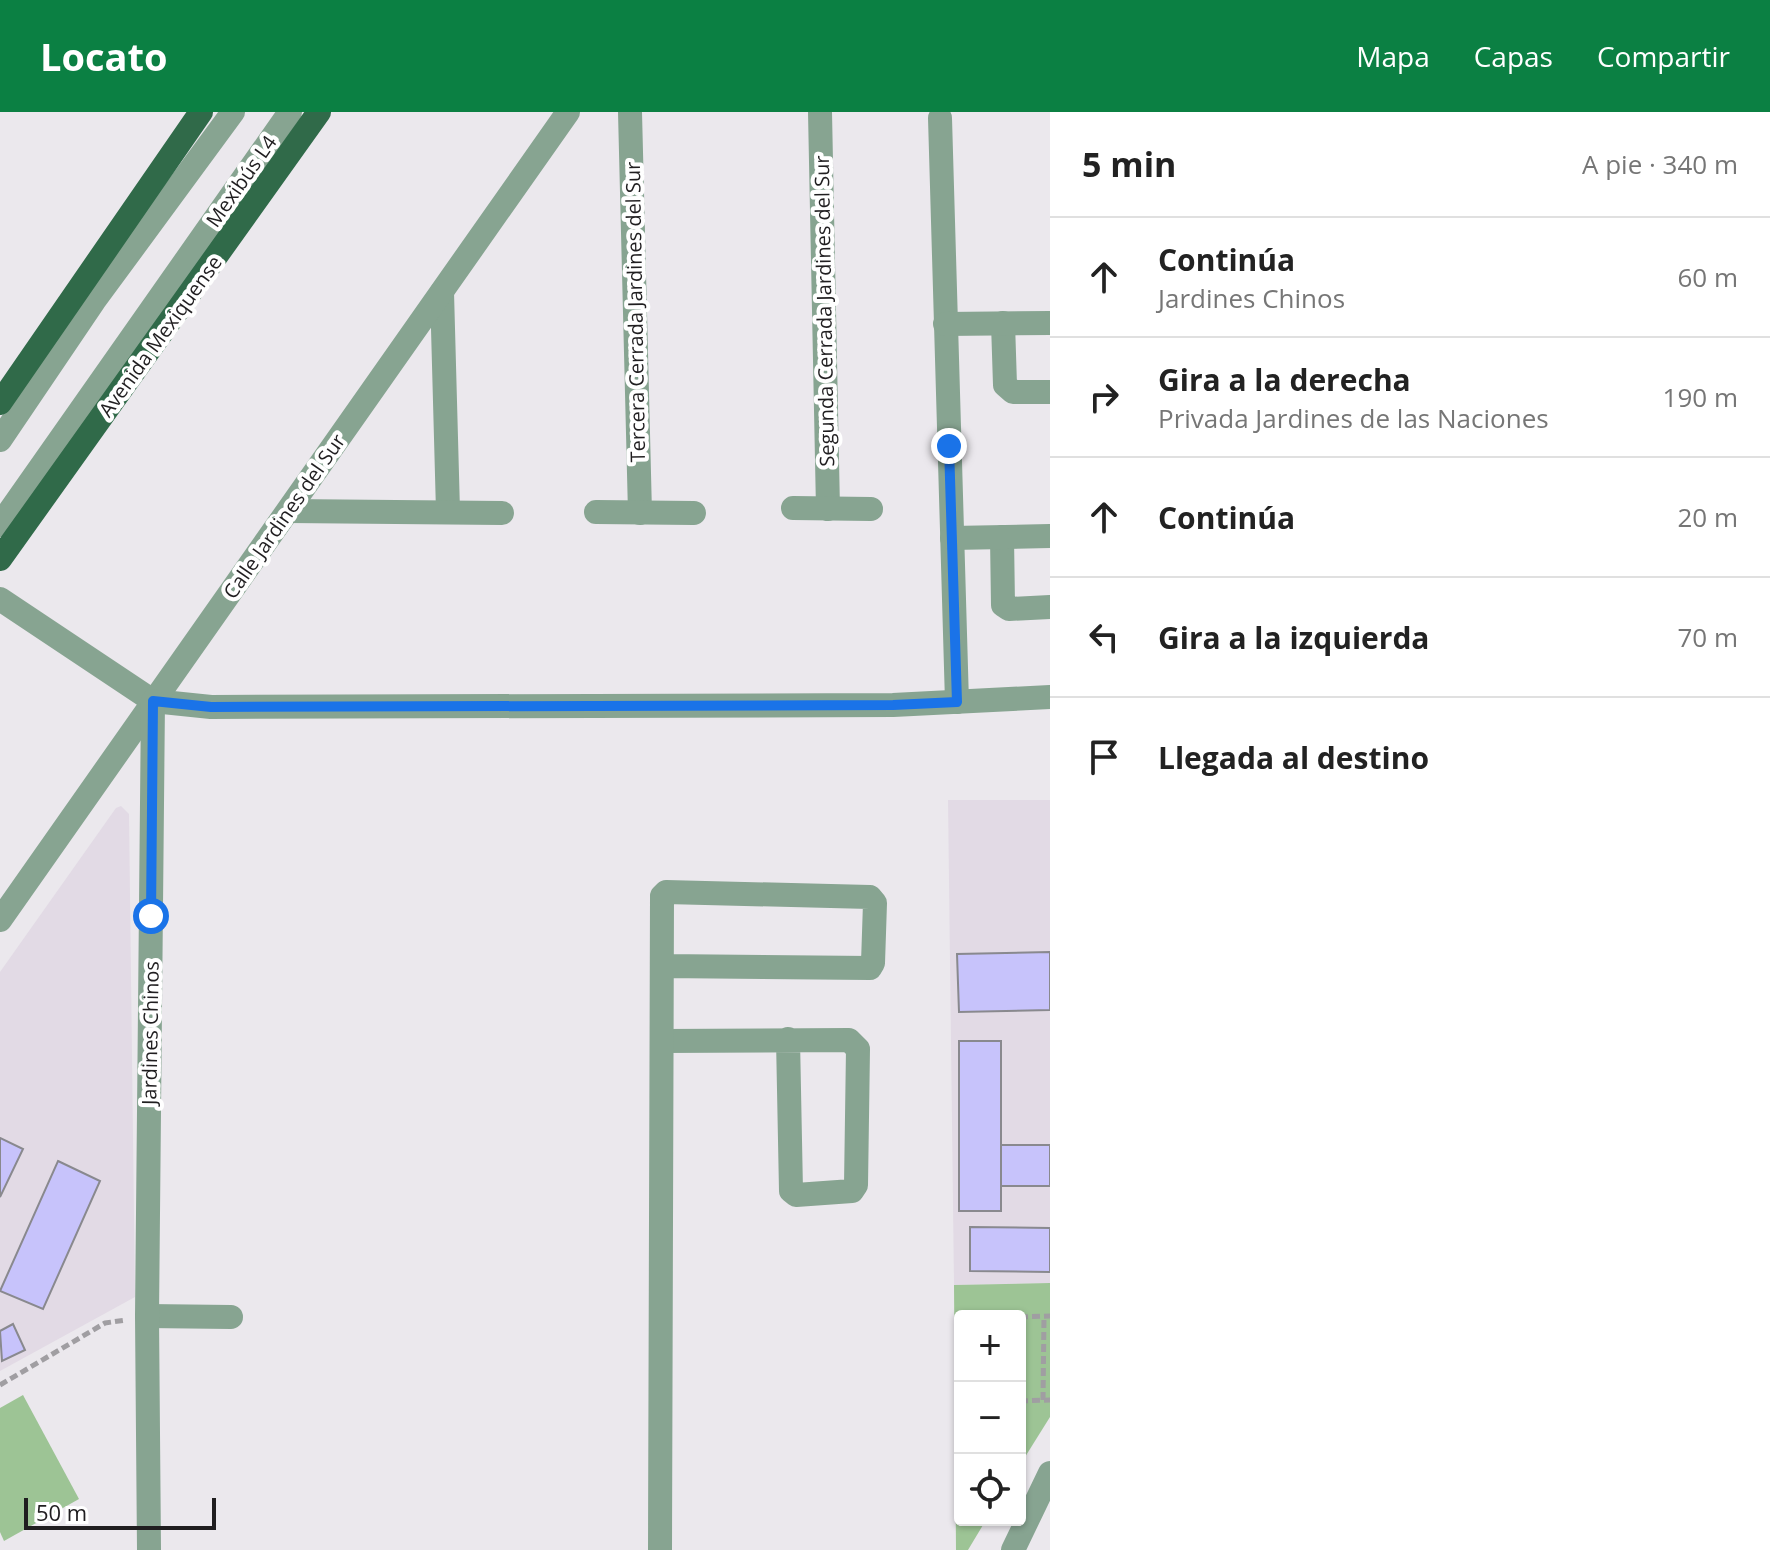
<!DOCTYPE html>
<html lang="es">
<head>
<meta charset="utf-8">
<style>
	:root { --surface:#fff; --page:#f6f6f6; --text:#222; --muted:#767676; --line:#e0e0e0; --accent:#0b8043 }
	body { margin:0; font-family:"Open Sans",sans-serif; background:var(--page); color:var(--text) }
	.controls { position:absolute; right:24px; bottom:24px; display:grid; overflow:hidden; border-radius:8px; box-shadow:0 2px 6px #0004 }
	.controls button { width:72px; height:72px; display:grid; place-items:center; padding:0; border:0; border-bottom:2px solid var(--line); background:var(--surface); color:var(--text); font:40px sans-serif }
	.scale { position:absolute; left:24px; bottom:20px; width:192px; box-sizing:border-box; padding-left:8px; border:4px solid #201e20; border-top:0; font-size:22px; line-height:28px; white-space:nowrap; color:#201e20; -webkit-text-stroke:6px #fff; paint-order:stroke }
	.stop { position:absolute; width:24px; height:24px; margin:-18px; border:6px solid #1a73e8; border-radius:50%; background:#fff }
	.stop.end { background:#1a73e8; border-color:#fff; box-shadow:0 2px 8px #0008 }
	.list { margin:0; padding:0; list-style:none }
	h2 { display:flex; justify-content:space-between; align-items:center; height:104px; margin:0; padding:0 32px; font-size:34px }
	h2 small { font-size:26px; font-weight:400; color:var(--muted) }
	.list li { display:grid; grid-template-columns:52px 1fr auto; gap:24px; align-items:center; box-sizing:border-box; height:120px; padding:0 32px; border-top:2px solid var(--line) }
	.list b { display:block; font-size:30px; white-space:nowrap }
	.list p { margin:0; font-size:26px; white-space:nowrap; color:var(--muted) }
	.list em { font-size:26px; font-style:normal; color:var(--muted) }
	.icon { flex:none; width:44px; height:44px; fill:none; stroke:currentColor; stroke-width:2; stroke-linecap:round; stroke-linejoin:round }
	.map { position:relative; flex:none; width:1050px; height:1438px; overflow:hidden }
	header { display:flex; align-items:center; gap:48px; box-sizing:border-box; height:112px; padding:0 40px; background:var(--accent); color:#fff }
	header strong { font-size:38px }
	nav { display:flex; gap:44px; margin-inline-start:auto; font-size:28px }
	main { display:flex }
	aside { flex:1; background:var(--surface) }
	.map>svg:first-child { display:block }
</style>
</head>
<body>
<header>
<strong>Locato</strong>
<nav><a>Mapa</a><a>Capas</a><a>Compartir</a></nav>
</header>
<main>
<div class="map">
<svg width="1050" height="1438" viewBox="0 0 1050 1438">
	<rect width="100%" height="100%" fill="#ebe8ed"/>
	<!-- built -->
	<g fill="#e2dae5">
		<path d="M948,688H1050V1171L954,1173Z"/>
		<path d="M121,694L129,702L135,1185L0,1259V860L116,696Z"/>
	</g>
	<!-- green -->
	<g fill="#9dc495">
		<path d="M1050,1171V1305L1020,1353V1204H960V1408H986L968,1438H956L954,1173Z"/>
		<path d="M23,1283L79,1387L4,1429L0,1420V1296Z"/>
	</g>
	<!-- building -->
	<g fill="#c7c3fb" stroke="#89898e" stroke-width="2">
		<path d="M1050,840V898L959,900L957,842Z"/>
		<rect x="959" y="929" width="42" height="170"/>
		<path d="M0,1026L23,1037L0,1085Z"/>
		<rect x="1001" y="1033" width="49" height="41"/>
		<path d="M58,1049L100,1069L43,1197L0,1179Z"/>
		<path d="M970,1115L1050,1116V1160L970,1159Z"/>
		<path d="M13,1212L25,1238L2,1249L0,1219Z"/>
	</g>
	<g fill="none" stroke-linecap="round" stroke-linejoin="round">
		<!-- path -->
		<g stroke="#a09ea2" stroke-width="5" stroke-dasharray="8 4" stroke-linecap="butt">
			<path d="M1020,1205L1050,1204"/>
			<path d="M0,1273L105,1211L126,1208"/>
			<path d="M1043,1288L1044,1204"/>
			<path d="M1020,1289L1050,1288"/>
		</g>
		<!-- minor -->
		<g stroke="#87a491" stroke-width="24">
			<path d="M630,0L640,401"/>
			<path d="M820,0L828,397"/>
			<path d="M940,6L957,590"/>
			<path d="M442,180L448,399"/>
			<path d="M1003,211L1005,273L1013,280H1050"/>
			<path d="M945,212L1050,211"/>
			<path d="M0,328L94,189L233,0"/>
			<path d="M793,396L871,397"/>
			<path d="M289,399L502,401"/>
			<path d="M596,400L694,401"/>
			<path d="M0,413L290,0"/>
			<path d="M1002,425L1003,493L1009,497L1050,495"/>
			<path d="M952,426L1050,424"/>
			<path d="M0,487L153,589L211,595L893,593L1050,585"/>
			<path d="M0,808L568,0"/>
			<path d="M663,929L849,928L858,937L856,1073L852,1079L796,1083L791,1079L788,927"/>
			<path d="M147,1204L231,1205"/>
			<path d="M149,1438L147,1204L153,589"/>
			<path d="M660,1438L662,784L666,780L870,785L875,791L873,851L870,856L663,854"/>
			<path d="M1013,1438L1050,1361"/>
		</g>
		<!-- major -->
		<g stroke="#306a49" stroke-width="24">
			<path d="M0,291L201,0"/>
			<path d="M0,447L319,0"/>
		</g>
	</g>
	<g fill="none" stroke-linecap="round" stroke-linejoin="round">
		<!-- route -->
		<path stroke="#1a73e8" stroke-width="10" d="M151,804L153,589L211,595L893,593L957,590L949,334"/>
	</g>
	<g text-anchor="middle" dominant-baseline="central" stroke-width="8" stroke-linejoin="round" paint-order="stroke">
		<!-- street labels -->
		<g font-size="20" fill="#201e20" stroke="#fff">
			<text transform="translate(241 69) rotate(-55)">Mexibús L4</text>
			<text transform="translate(824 199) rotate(-91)">Segunda Cerrada Jardines del Sur</text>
			<text transform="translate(635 200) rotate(-91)">Tercera Cerrada Jardines del Sur</text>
			<text transform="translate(160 224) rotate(-54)">Avenida Mexiquense</text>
			<text transform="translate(284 404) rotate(-55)">Calle Jardines del Sur</text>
			<text transform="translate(150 921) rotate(-89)">Jardines Chinos</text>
		</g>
	</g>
</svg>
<div class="controls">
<button>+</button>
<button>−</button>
<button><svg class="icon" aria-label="locate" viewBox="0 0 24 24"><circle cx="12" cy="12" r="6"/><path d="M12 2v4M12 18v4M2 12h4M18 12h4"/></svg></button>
</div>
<div class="scale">50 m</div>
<div class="stop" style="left:151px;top:804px"></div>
<div class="stop end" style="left:949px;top:334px"></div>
</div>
<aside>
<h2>5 min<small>A pie · 340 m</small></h2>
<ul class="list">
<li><svg class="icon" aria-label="ahead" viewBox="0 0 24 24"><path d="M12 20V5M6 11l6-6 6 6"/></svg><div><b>Continúa</b><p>Jardines Chinos</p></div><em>60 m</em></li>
<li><svg class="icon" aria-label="right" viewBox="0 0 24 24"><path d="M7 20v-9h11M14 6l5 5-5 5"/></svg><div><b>Gira a la derecha</b><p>Privada Jardines de las Naciones</p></div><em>190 m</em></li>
<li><svg class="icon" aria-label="ahead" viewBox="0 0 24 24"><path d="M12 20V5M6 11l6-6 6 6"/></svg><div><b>Continúa</b></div><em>20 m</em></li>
<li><svg class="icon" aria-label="left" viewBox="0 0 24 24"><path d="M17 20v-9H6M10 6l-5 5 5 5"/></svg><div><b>Gira a la izquierda</b></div><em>70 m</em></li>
<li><svg class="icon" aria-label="arrive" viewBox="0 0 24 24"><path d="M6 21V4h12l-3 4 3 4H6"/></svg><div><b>Llegada al destino</b></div></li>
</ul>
</aside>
</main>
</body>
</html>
